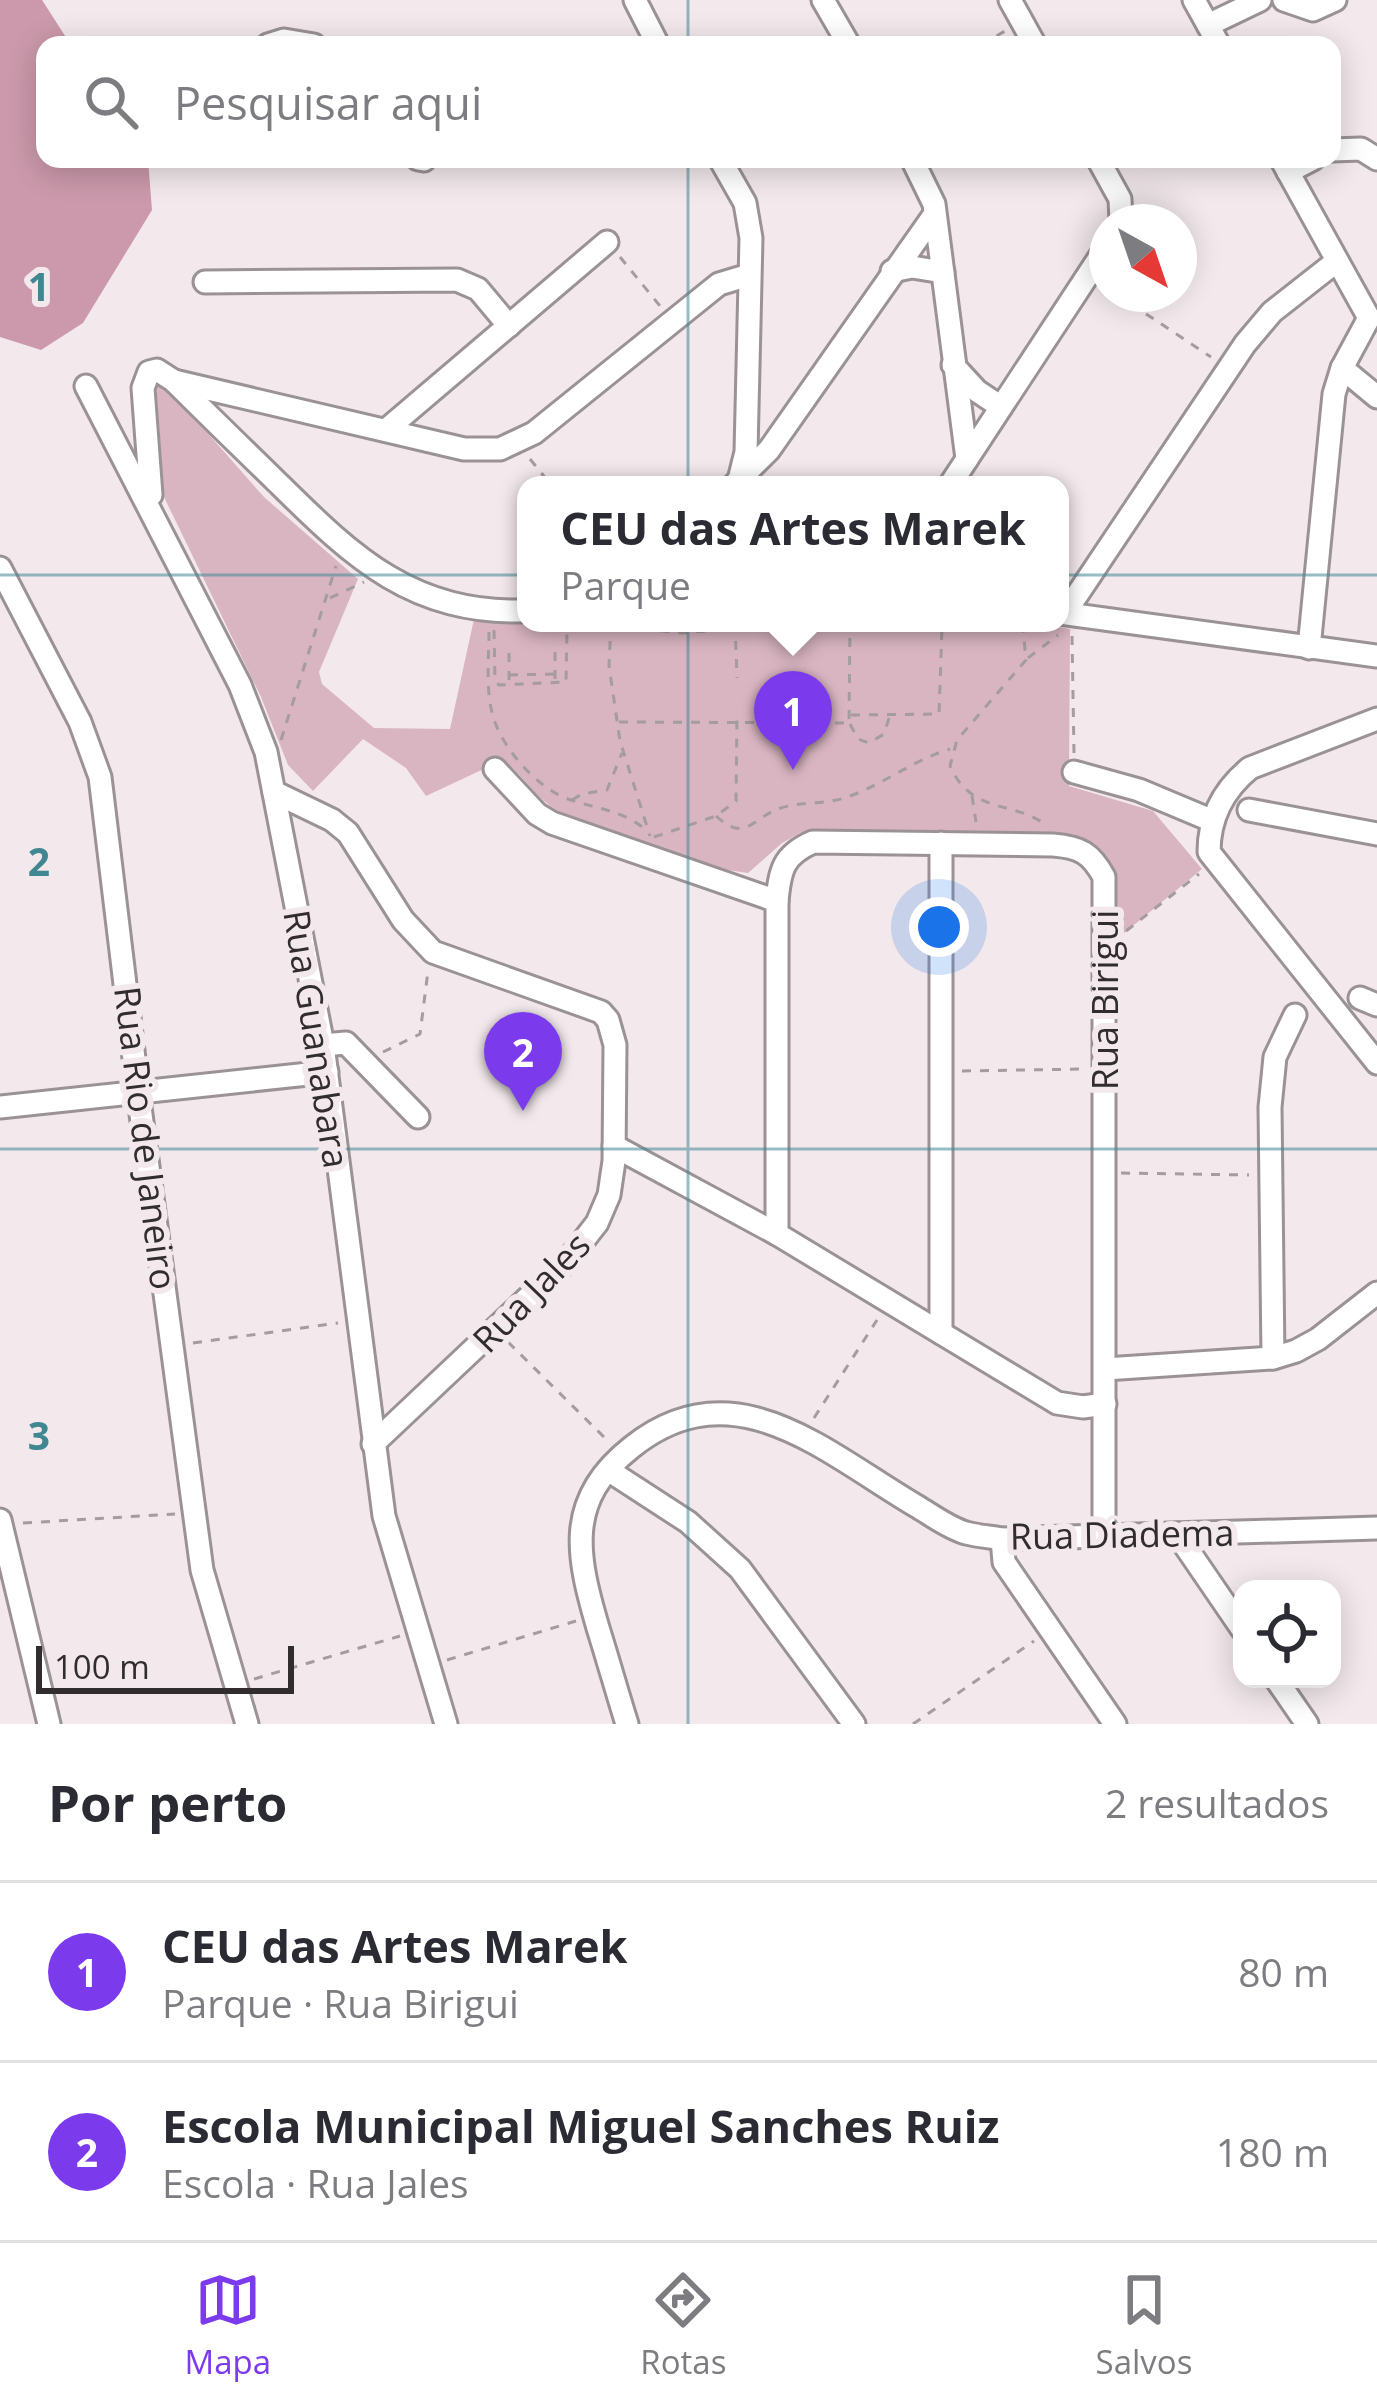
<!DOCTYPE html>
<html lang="pt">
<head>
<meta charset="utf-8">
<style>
	:root { --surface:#fff; --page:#f7f7f7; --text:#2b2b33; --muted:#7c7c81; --line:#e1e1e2; --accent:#7c3aed }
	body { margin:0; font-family:"Open Sans",sans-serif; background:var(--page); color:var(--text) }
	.controls { position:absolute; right:36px; bottom:36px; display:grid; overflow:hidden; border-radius:24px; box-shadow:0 6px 30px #0003 }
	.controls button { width:108px; height:108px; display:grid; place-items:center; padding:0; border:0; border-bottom:3px solid var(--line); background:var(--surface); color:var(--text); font:60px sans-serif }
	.compass { position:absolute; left:1089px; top:204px; width:108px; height:108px; border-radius:50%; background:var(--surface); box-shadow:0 6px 30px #0003; rotate:140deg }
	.scale { position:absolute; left:36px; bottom:30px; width:258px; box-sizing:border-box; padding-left:12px; border:6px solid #312d2e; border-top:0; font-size:33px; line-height:42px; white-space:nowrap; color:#312d2e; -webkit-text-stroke:9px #f3e9ec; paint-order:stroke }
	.you { position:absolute; left:939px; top:927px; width:42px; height:42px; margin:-30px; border:9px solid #fff; border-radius:50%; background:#1a73e8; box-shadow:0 0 0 18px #1a73e833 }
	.badge { display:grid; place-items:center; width:78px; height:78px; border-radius:50%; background:var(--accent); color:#fff; font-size:39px; font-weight:700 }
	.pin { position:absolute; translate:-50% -99px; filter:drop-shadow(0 3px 6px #0008) }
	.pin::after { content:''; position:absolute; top:63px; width:42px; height:36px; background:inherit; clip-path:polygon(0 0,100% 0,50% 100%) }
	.popup { position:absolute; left:517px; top:476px; width:552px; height:156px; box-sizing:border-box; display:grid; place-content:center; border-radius:24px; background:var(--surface); filter:drop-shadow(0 3px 9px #0005); font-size:39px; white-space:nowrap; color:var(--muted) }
	.popup b { font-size:45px; color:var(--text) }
	.popup::after { content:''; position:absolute; left:50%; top:100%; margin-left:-24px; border:24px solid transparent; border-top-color:var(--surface) }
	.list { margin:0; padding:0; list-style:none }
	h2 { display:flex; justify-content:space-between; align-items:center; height:156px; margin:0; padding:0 48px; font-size:51px }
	h2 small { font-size:39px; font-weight:400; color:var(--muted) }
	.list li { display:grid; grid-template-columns:78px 1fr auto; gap:36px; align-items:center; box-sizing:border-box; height:180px; padding:0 48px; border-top:3px solid var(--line) }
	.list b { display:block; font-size:45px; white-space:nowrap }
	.list p { margin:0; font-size:39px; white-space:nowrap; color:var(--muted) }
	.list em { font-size:39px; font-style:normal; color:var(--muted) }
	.icon { flex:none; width:66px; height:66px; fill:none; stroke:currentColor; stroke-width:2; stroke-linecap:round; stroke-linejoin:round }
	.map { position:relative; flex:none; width:1377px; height:1724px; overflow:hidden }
	.search { position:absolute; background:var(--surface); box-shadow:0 6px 30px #0003; left:36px; right:36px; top:36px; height:132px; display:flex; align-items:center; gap:30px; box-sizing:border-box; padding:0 42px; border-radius:24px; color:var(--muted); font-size:45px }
	.sheet { height:516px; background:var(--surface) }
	nav { display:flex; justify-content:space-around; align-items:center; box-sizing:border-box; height:168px; border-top:3px solid var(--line); background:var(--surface); font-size:33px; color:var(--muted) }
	nav a { display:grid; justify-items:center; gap:6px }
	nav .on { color:var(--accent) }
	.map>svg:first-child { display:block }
</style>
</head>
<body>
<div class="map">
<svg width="1377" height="1724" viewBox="0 0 1377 1724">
	<rect width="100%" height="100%" fill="#f3e9ec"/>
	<!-- green -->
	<path fill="#d9b5c1" d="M156,383L168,388L264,497L358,579L319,672L322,684L374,728L450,729L474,619L526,623H1033L1070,629L1069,786L1153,811L1202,869L1117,939C1117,894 1123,851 1072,834L802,832L782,843L748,873L721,869L558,811C535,798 524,776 503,760L426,796L406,768L363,739L313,791L288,765L261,697L164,497Z"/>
	<!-- forest -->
	<path fill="#cb99ab" d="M0,0H42L71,45H45V159H148L152,210L83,323L41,350L0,337Z"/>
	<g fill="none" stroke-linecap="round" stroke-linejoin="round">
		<!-- minor casing -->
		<g stroke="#9b9295" stroke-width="27">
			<g id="minor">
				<path d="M635,0L658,45"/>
				<path d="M823,0L849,45"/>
				<path d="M1010,0L1035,45"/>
				<path d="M1194,0L1219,45"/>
				<path d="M1284,0L1313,10L1335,0"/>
				<path d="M1208,25L1260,0"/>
				<path d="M268,45L284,40L314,45"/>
				<path d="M1332,150L1361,149L1377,159"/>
				<path d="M418,159L424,160"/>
				<path d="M720,159L745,203L751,238L746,452L739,480"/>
				<path d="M912,159L934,204L967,459"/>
				<path d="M1098,159L1120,199L1121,222"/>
				<path d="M1281,159L1369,318"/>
				<path d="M1288,172L1313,159"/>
				<path d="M892,271L912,267L943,272"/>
				<path d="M205,282L457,280L478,289L509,326"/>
				<path d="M953,365L977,391L1001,407"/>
				<path d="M1342,368L1377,397"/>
				<path d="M174,381L464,449H500L534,433L719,284L749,275"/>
				<path d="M86,386L240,685L266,752L323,1045L384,1516L446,1724"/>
				<path d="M386,430L607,242"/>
				<path d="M734,485L769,450L934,215"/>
				<path d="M950,485L1107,246"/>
				<path d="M151,495L143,388L149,372L157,370L174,381C209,416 244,450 280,485C355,559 413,614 526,611"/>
				<path d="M0,568L80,722L100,777L138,1092L202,1570L247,1724"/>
				<path d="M1060,613L1377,656"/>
				<path d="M1065,613L1245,344L1272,312L1337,261"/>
				<path d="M1309,648L1334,394L1342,368L1369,318"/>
				<path d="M1377,719L1250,768C1223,790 1209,817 1209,852L1377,1063"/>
				<path d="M495,769L537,814L552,823L777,901C780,870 783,855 813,842L1053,845C1080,847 1091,853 1104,877V1535"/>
				<path d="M1074,772L1139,790L1213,821"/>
				<path d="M274,792L332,820L348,833L403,920L433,952L601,1012L608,1020L615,1045L614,1161L609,1195L597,1223L568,1260L373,1444"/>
				<path d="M1249,810L1377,834"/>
				<path d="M777,901V1234"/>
				<path d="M1360,998L1377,1005"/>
				<path d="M323,1045L346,1043L418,1117"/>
				<path d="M0,1107L327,1072"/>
				<path d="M614,1146L777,1234L1057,1403L1083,1407L1105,1404"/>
				<path d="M941,1333V843"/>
				<path d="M1273,1358L1270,1107L1275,1057L1295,1015"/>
				<path d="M1105,1369L1273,1358L1296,1351L1318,1339L1377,1293"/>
				<path d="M608,1470L688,1522L740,1569L854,1724"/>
				<path d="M0,1520L49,1724"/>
				<path d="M1177,1534L1242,1629"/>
				<path d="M1002,1539L1004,1562L1115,1724"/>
				<path d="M1276,1679L1307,1724"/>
				<path d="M627,1724C617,1692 608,1660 598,1628C577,1556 564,1500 632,1447C735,1365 827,1454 918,1507C933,1516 949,1528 966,1533C978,1536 990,1537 1002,1539L1377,1528"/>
			</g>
		</g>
		<!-- path -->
		<g stroke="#a49c9f" stroke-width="3" stroke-dasharray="9 9" stroke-linecap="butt">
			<path d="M981,45L1005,31"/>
			<path d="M620,257L660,306"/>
			<path d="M1116,294L1211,357"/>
			<path d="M530,459L551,485"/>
			<path d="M330,598L364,582"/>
			<path d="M611,623L609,666L620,741L650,836"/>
			<path d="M735,623L737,678"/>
			<path d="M983,623L1023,628L1026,660L957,740L950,766C972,816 1016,800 1047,826"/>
			<path d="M494,630L495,680L499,685L566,682L567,629"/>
			<path d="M535,630L594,624L682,633L807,623"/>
			<path d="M489,632C489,656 486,684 491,708C497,743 535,787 568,799C596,809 624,810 647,831"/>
			<path d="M1072,636L1074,753"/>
			<path d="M555,652V684"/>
			<path d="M509,653V685"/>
			<path d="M1028,658L1058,635"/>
			<path d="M509,675L555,674"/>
			<path d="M851,715L939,714L942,627"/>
			<path d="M619,722L849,723L850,623"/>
			<path d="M850,724L858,739L869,743L884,734L890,715"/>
			<path d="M281,740L336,566"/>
			<path d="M972,796L976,822"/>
			<path d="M572,800L582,794L607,790L622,753"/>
			<path d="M716,816C747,844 752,817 781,808C803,801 826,805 847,797C883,785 913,760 950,749"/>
			<path d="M654,837L716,816L736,801L737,714"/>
			<path d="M1126,931L1199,874"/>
			<path d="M383,1052L420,1034L428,971"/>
			<path d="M962,1071L1084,1069"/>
			<path d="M1121,1173L1249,1175"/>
			<path d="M508,1342L608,1441"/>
			<path d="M193,1343L338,1323"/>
			<path d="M814,1418L877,1320"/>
			<path d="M23,1523L175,1514"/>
			<path d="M447,1660L576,1621"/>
			<path d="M254,1679L400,1636"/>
			<path d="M913,1724L1034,1641"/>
		</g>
		<!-- minor -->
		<use href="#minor" stroke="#fff" stroke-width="21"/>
	</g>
	<!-- grid -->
	<path fill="none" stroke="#418792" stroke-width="3" stroke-opacity="0.55" d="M688,0V45M688,159V1724M0,575H1377M0,1149H1377"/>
	<g text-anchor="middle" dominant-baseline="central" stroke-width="12" stroke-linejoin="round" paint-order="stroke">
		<!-- street labels -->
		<g font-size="36" fill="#312d2e" stroke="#f3e9ec">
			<text transform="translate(1104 1000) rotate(-90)">Rua Birigui</text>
			<text transform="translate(317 1039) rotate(81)">Rua Guanabara</text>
			<text transform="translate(146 1138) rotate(83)">Rua Rio de Janeiro</text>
			<text transform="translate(531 1292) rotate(-46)">Rua Jales</text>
			<text transform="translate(1122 1534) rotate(-1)">Rua Diadema</text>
		</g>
	</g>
	<g font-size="39" text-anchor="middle" font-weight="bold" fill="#418792" stroke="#f3e9ec" stroke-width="12" stroke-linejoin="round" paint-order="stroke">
		<text x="39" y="301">1</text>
		<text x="39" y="876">2</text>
		<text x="39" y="1450">3</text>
	</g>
</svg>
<div class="controls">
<button><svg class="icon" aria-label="locate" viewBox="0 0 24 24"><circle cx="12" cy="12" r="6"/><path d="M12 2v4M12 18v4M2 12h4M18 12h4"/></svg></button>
</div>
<svg class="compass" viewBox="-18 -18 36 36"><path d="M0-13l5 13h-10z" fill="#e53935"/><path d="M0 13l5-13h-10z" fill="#7c7c81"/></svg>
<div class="scale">100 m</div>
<div class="you"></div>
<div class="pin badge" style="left:793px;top:770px">1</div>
<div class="popup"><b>CEU das Artes Marek</b>Parque</div>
<div class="pin badge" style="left:523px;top:1111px">2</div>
<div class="search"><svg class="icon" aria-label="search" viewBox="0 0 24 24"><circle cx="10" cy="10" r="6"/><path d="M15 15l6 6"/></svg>Pesquisar aqui</div>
</div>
<section class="sheet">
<h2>Por perto<small>2 resultados</small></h2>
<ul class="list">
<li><span class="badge">1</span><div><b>CEU das Artes Marek</b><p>Parque · Rua Birigui</p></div><em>80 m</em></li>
<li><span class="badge">2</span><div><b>Escola Municipal Miguel Sanches Ruiz</b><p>Escola · Rua Jales</p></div><em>180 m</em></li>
</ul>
</section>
<nav>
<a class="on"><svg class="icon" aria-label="map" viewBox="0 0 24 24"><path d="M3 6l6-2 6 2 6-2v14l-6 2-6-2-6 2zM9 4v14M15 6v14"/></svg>Mapa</a>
<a><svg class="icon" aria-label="directions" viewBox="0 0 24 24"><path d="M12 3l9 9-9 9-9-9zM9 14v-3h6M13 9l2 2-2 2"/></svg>Rotas</a>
<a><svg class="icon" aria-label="saved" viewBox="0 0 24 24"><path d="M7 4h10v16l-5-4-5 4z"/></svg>Salvos</a>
</nav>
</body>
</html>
